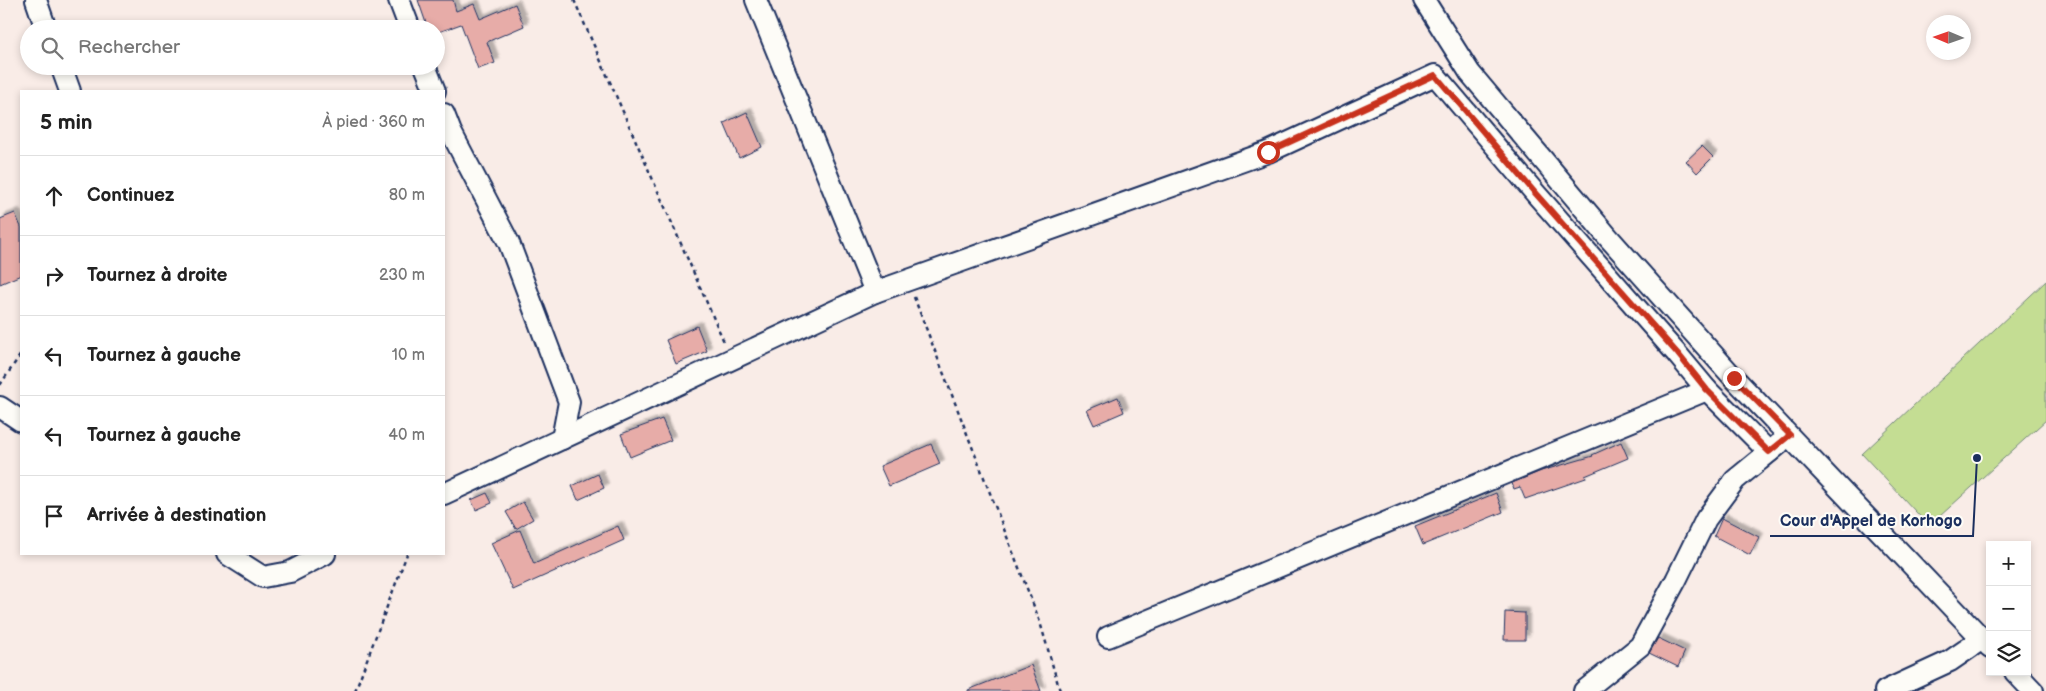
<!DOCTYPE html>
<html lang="fr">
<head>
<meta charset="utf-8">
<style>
	:root { --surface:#fff; --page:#f2f2f2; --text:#222; --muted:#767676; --line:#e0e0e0 }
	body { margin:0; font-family:"Balsamiq Sans",sans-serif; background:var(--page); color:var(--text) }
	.controls { position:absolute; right:15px; bottom:15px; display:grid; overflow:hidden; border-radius:0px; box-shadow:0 2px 8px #0003 }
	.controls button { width:45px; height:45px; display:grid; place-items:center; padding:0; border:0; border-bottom:1px solid var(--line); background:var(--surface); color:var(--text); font:25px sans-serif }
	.compass { position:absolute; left:1926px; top:15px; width:45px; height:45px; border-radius:50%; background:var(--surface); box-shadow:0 2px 8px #0003; rotate:272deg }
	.stop { position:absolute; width:15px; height:15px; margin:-11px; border:4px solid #c8321e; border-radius:50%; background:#fff }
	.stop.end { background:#c8321e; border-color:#fff; box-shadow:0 1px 5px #0008 }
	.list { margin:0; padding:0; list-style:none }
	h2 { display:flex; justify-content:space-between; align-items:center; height:65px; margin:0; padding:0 20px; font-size:21px }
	h2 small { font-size:16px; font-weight:400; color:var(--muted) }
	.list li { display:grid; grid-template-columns:32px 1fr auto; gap:15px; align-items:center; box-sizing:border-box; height:80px; padding:0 20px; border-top:1px solid var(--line) }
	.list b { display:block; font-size:19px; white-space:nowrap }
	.list em { font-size:16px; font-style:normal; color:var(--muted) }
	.icon { flex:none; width:28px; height:28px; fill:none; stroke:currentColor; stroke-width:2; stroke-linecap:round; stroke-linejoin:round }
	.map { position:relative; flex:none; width:2046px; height:691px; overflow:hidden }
	.search { position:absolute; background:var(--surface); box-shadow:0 2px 8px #0003; left:20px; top:20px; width:425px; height:55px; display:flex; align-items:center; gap:12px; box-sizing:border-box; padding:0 18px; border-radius:28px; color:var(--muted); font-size:19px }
	.panel { position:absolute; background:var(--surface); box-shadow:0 2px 8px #0003; left:20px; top:90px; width:425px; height:465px; border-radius:0px }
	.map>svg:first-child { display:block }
</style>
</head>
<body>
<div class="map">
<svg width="2046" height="691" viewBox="0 0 2046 691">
	<defs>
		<filter id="shadow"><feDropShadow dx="4.5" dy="-4.5" stdDeviation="1" flood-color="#0004"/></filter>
	</defs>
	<rect width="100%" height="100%" fill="#f9ece7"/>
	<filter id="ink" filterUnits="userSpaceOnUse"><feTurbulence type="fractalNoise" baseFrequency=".02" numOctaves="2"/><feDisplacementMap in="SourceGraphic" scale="10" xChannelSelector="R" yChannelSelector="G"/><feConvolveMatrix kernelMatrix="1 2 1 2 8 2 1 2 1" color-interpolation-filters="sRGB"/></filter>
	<g filter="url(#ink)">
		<!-- green -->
		<path fill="#c4dd93" stroke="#708678" d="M2046,281V420L1929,526L1862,454Z"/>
		<!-- building -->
		<g fill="#e7aca8" stroke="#1b2f5e" filter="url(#shadow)">
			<path d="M418,0H453L456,11L474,4L480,19L515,4L524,26L487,42L495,63L478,69L461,24L436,33V29H428Z"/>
			<path d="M747,112L762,147L739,158L724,123Z"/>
			<path d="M1702,146L1713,157L1697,173L1686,161Z"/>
			<path d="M15,213L21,227V275L0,284V219Z"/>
			<path d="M697,326L707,351L676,364L666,340Z"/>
			<path d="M1118,397L1124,412L1094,425L1087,410Z"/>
			<path d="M662,419L671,440L630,457L621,434Z"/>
			<path d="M1621,442L1628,458L1585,476L1586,478L1525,499L1520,487L1514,489L1512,483L1541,471L1593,456L1592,455Z"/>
			<path d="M931,444L940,464L889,486L880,466Z"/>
			<path d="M598,474L604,488L578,500L572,486Z"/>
			<path d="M487,493L492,503L476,510L471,500Z"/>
			<path d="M1496,493L1503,512L1423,545L1415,526Z"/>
			<path d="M523,502L533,519L516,529L506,512Z"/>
			<path d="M1722,518L1759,537L1750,555L1714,536Z"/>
			<path d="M618,526L624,540L513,590L491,543L520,530L534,564Z"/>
			<path d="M1505,612L1525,613V640H1504Z"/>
			<path d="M1658,638L1685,651L1678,667L1649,653Z"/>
			<path d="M1031,665L1041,691H968V690Z"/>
		</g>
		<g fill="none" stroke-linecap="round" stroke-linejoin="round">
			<!-- minor casing -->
			<g stroke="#1b2f5e" stroke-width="24">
				<g id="minor">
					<path d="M36,0L46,29"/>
					<path d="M399,0L410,29"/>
					<path d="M756,0L875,292"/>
					<path d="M1424,0L1470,73L1608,237L1734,378L1990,647"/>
					<path d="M61,66L70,91"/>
					<path d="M425,66L435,91"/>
					<path d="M444,114L451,132L509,243L569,402L562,439"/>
					<path d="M0,407L21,421"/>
					<path d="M444,494L875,292L1268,152L1435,75L1536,194L1677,354L1707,390L1769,452"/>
					<path d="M227,554L263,577L290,572L325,554"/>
					<path d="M1108,637L1707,390"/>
					<path d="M2015,672L2033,691"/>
					<path d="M1584,691L1640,646L1676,580L1706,519L1735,480L1779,444"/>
					<path d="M1885,691L1950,661L1982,639"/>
				</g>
			</g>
			<!-- path -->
			<g stroke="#1b2f5e" stroke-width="2.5" stroke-dasharray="4 4" stroke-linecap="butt">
				<path d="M574,0L725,344"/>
				<path d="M914,297L1040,622L1060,691"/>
				<path d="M0,385L21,354"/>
				<path d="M355,691L407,554"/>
			</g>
			<!-- minor -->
			<use href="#minor" stroke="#fdfcf7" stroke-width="20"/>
		</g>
	</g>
	<g fill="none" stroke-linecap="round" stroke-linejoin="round" filter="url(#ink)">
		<!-- route -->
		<path stroke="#c8321e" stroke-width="6" d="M1268,152L1435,75L1536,194L1678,354L1707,390L1769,452L1790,435L1734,378"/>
	</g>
	<!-- callouts -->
	<path fill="none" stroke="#1b2f5e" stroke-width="2" d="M1977 458L1973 536H1770"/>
	<circle fill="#1b2f5e" stroke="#fdfcf7" stroke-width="2" cx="1977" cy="458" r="5"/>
	<g font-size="16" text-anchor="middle" font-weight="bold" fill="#1b2f5e" stroke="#fdfcf7" stroke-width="4" stroke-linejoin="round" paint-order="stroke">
		<text x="1871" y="526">Cour d'Appel de Korhogo</text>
	</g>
</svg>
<div class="controls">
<button>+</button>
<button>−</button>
<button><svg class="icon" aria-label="layers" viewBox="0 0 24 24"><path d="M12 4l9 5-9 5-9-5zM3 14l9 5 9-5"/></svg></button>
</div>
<svg class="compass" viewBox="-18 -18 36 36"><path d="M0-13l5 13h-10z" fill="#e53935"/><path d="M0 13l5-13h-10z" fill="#767676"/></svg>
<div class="stop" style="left:1268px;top:152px"></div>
<div class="stop end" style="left:1734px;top:378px"></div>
<div class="search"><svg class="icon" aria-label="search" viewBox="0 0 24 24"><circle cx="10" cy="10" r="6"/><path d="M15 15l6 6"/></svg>Rechercher</div>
<section class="panel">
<h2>5 min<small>À pied · 360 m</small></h2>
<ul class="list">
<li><svg class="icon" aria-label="ahead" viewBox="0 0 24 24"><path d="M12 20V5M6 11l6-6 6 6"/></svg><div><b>Continuez</b></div><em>80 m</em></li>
<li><svg class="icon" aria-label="right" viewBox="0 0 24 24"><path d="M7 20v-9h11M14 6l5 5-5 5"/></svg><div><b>Tournez à droite</b></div><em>230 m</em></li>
<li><svg class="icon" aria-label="left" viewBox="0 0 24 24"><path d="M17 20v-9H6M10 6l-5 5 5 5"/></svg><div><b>Tournez à gauche</b></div><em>10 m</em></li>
<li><svg class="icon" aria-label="left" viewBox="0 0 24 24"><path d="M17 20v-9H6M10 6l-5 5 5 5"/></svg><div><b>Tournez à gauche</b></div><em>40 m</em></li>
<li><svg class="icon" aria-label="arrive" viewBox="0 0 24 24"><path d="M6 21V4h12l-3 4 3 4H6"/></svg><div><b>Arrivée à destination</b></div></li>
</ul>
</section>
</div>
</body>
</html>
